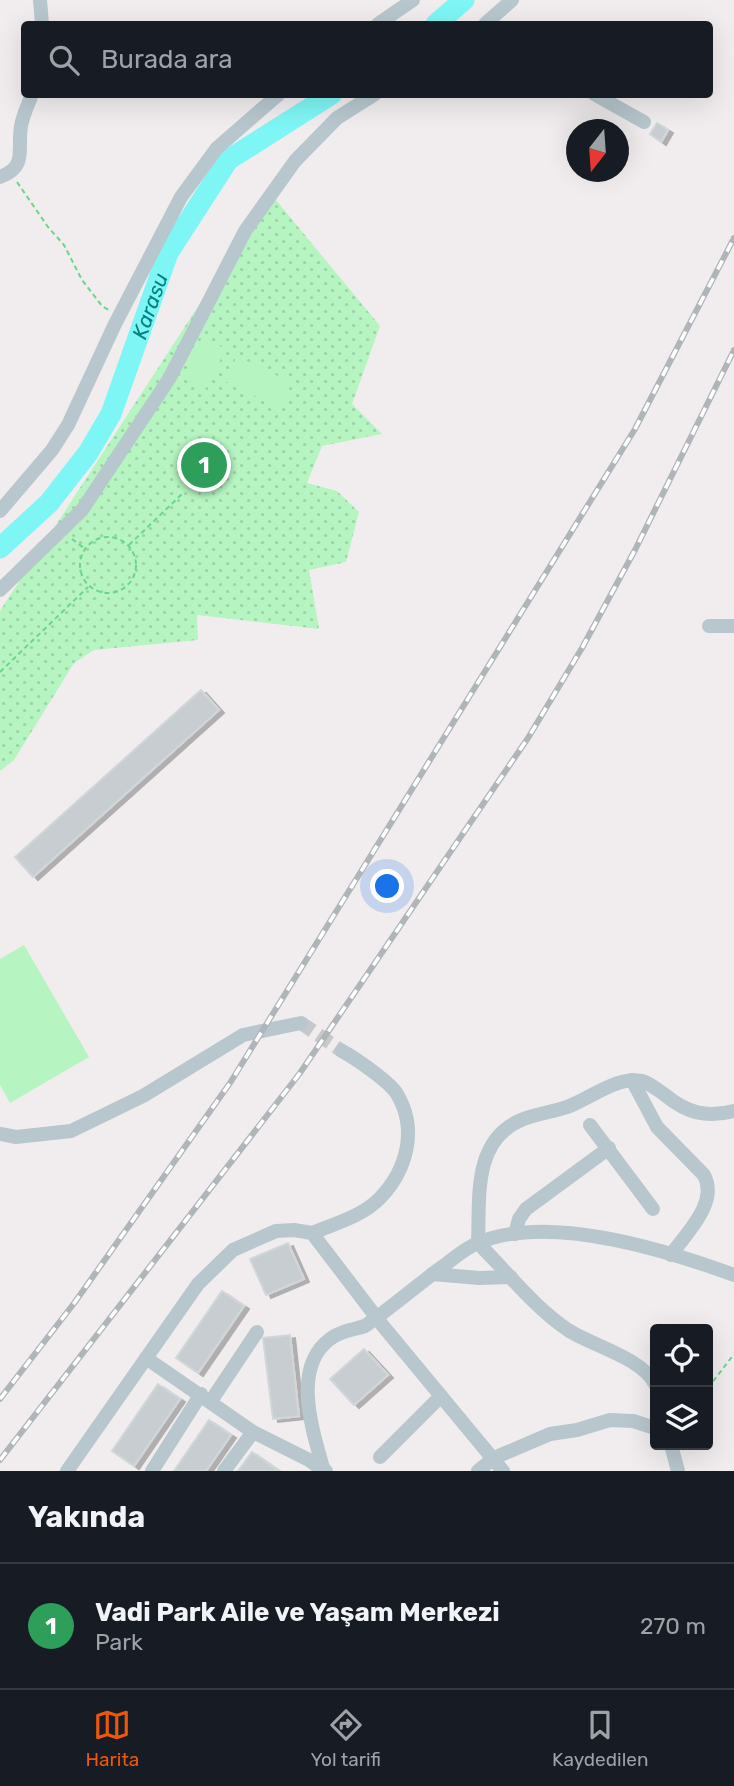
<!DOCTYPE html>
<html lang="tr">
<head>
<meta charset="utf-8">
<style>
	:root { --surface:#171b24; --page:#242831; --text:#f1f3f6; --muted:#9ea1a6; --line:#363941; --accent:#ea580c }
	body { margin:0; font-family:Rubik,sans-serif; background:var(--page); color:var(--text) }
	.controls { position:absolute; right:21px; bottom:21px; display:grid; overflow:hidden; border-radius:7px; box-shadow:0 7px 28px #0002 }
	.controls button { width:63px; height:63px; display:grid; place-items:center; padding:0; border:0; border-bottom:2px solid var(--line); background:var(--surface); color:var(--text); font:35px sans-serif }
	.compass { position:absolute; left:566px; top:119px; width:63px; height:63px; border-radius:50%; background:var(--surface); box-shadow:0 7px 28px #0002; rotate:197deg }
	.you { position:absolute; left:388px; top:887px; width:24px; height:24px; margin:-18px; border:5px solid #fff; border-radius:50%; background:#1a73e8; box-shadow:0 0 0 10px #1a73e833 }
	.badge { display:grid; place-items:center; width:46px; height:46px; border-radius:50%; background:var(--accent); color:#fff; font-size:23px; font-weight:700 }
	.pin { position:absolute; translate:-50% -50%; border:4px solid #fff; box-shadow:0 2px 7px #0006 }
	.list { margin:0; padding:0; list-style:none }
	h2 { display:flex; justify-content:space-between; align-items:center; height:91px; margin:0; padding:0 28px; font-size:30px }
	h2 small { font-size:23px; font-weight:400; color:var(--muted) }
	.list li { display:grid; grid-template-columns:46px 1fr auto; gap:21px; align-items:center; box-sizing:border-box; height:126px; padding:0 28px; border-top:2px solid var(--line) }
	.list b { display:block; font-size:26px; white-space:nowrap }
	.list p { margin:0; font-size:23px; white-space:nowrap; color:var(--muted) }
	.list em { font-size:23px; font-style:normal; color:var(--muted) }
	.icon { flex:none; width:38px; height:38px; fill:none; stroke:currentColor; stroke-width:2; stroke-linecap:round; stroke-linejoin:round }
	.map { position:relative; flex:none; width:734px; height:1471px; overflow:hidden }
	.search { position:absolute; background:var(--surface); box-shadow:0 7px 28px #0002; left:21px; right:21px; top:21px; height:77px; display:flex; align-items:center; gap:18px; box-sizing:border-box; padding:0 24px; border-radius:7px; color:var(--muted); font-size:26px }
	.sheet { height:217px; background:var(--surface) }
	nav { display:flex; justify-content:space-around; align-items:center; box-sizing:border-box; height:98px; border-top:2px solid var(--line); background:var(--surface); font-size:19px; color:var(--muted) }
	nav a { display:grid; justify-items:center; gap:4px }
	nav .on { color:var(--accent) }
	.map>svg:first-child { display:block }
</style>
</head>
<body>
<div class="map">
<svg width="734" height="1471" viewBox="0 0 734 1471">
	<defs>
		<pattern id="green-dots" width="8" height="8" patternUnits="userSpaceOnUse" patternTransform="scale(1.75)"><rect width="8" height="8" fill="#b6f4c1"/><path d="M2 2h.1M6 6h.1" fill="none" stroke="#9ed3a8" stroke-width="1.8" stroke-linecap="round"/></pattern>
		<filter id="shadow"><feDropShadow dx="5" dy="3" stdDeviation="0" flood-color="#0004"/></filter>
	</defs>
	<rect width="100%" height="100%" fill="#f1edee"/>
	<!-- green -->
	<path fill="url(#green-dots)" d="M271,194L380,326L352,404L382,434L322,446L307,483L337,491L359,512L346,562L309,570L319,629L197,615L198,640L94,650L74,663L14,760L0,771V611Z"/>
	<!-- pitch -->
	<g fill="#b6f4c1">
		<path d="M202,337L226,349L205,390L182,378Z"/>
		<path d="M237,356L292,383L279,408L225,381Z"/>
		<path d="M24,945L89,1057L10,1103L0,1085V959Z"/>
	</g>
	<g fill="none" stroke-linecap="round" stroke-linejoin="round">
		<!-- river -->
		<g stroke="#7ef6f5" stroke-width="21">
			<path d="M436,24L464,0"/>
			<path id="s1" d="M0,548L49,503L88,453L111,414L168,253L228,160L332,94"/>
		</g>
	</g>
	<!-- building -->
	<g fill="#c7cdd1" stroke="#d1d6da" stroke-width="2" filter="url(#shadow)">
		<path d="M657,123L668,130L661,142L650,134Z"/>
		<path d="M201,690L219,710L33,877L15,857Z"/>
		<path d="M288,1243L304,1279L266,1295L250,1259Z"/>
		<path d="M222,1291L244,1306L198,1373L176,1358Z"/>
		<path d="M290,1335L299,1416L273,1419L263,1338Z"/>
		<path d="M364,1349L388,1375L354,1405L330,1379Z"/>
		<path d="M158,1384L180,1399L134,1466L112,1451Z"/>
		<path d="M209,1420L231,1435L206,1471H174Z"/>
		<path d="M252,1452L279,1471H238Z"/>
	</g>
	<g fill="none" stroke-linecap="round" stroke-linejoin="round">
		<!-- minor-tunnel -->
		<path stroke="#c6c8ca" stroke-width="14" stroke-dasharray="14 7" stroke-linecap="butt" d="M301,1023L342,1051"/>
		<!-- path -->
		<g stroke="#6bd68a" stroke-width="2" stroke-dasharray="5 3.5" stroke-linecap="butt">
			<path d="M17,182L48,227L64,245L82,280L102,306L109,310"/>
			<circle cx="108" cy="565" r="28"/>
			<path d="M72,539L84,548"/>
			<path d="M129,545L183,493"/>
			<path d="M0,672L88,587"/>
			<path d="M708,1388L734,1354"/>
		</g>
		<!-- minor -->
		<g stroke="#b7c7cd" stroke-width="14">
			<path d="M40,0L42,24"/>
			<path d="M378,24L413,0"/>
			<path d="M485,24L512,0"/>
			<path d="M594,94L644,122"/>
			<path d="M0,177C28,167 17,149 21,126C23,115 28,105 32,94"/>
			<path d="M0,511L52,450L68,425L115,324L181,197L217,148L279,94"/>
			<path d="M0,590L82,510L169,379L245,231L295,161L337,118L375,94"/>
			<path d="M709,626H734"/>
			<path d="M632,1080L657,1127L704,1175C719,1203 686,1233 671,1255"/>
			<path d="M590,1125L653,1209"/>
			<path d="M0,1134L16,1137L71,1131L143,1096L243,1035L301,1023"/>
			<path d="M312,1233C334,1224 363,1216 380,1198C407,1170 418,1129 397,1094C390,1082 355,1058 342,1051"/>
			<path d="M515,1234L519,1219L526,1209L609,1148"/>
			<path d="M432,1274L479,1278L511,1277"/>
			<path d="M146,1358L253,1432L309,1460L324,1471"/>
			<path d="M655,1384C642,1358 593,1346 568,1330C534,1307 507,1272 478,1243C480,1199 472,1141 521,1120C537,1113 556,1112 572,1105C593,1096 619,1076 642,1081C651,1084 658,1090 665,1095C687,1113 706,1118 734,1111"/>
			<path d="M211,1401L257,1332"/>
			<path d="M671,1445L678,1471"/>
			<path d="M380,1457L441,1396"/>
			<path d="M67,1471L198,1284L233,1250L276,1231L294,1230L312,1233L383,1326L503,1471"/>
			<path d="M152,1471L201,1394"/>
			<path d="M224,1471L253,1432"/>
			<path d="M326,1471L323,1468C313,1431 291,1368 330,1339C340,1331 353,1330 365,1326C392,1307 416,1286 442,1267C453,1259 465,1248 478,1243C548,1213 666,1250 734,1275"/>
			<path d="M478,1471L494,1458L550,1434L577,1430L610,1420L633,1421L655,1428"/>
		</g>
		<!-- rail casing -->
		<g stroke="#afb5b9" stroke-width="6">
			<g id="rail">
				<path d="M0,1399L75,1302L230,1083L635,429L734,238"/>
				<path d="M0,1460L300,1073L528,738L582,648L635,550L734,350"/>
			</g>
		</g>
		<!-- rail -->
		<use href="#rail" stroke="#fff" stroke-width="3.5" stroke-dasharray="10" stroke-linecap="butt"/>
	</g>
	<g text-anchor="middle" dominant-baseline="central" stroke-width="5" stroke-linejoin="round" paint-order="stroke">
		<!-- water labels -->
		<g font-size="21" font-style="italic" fill="#058383" stroke="#fff">
			<text stroke="none"><textPath href="#s1" startOffset="290">Karasu</textPath></text>
		</g>
	</g>
</svg>
<div class="controls">
<button><svg class="icon" aria-label="locate" viewBox="0 0 24 24"><circle cx="12" cy="12" r="6"/><path d="M12 2v4M12 18v4M2 12h4M18 12h4"/></svg></button>
<button><svg class="icon" aria-label="layers" viewBox="0 0 24 24"><path d="M12 4l9 5-9 5-9-5zM3 14l9 5 9-5"/></svg></button>
</div>
<svg class="compass" viewBox="-18 -18 36 36"><path d="M0-13l5 13h-10z" fill="#e53935"/><path d="M0 13l5-13h-10z" fill="#9ea1a6"/></svg>
<div class="you"></div>
<div class="pin badge" style="left:204px;top:465px;background:#2e9e5b">1</div>
<div class="search"><svg class="icon" aria-label="search" viewBox="0 0 24 24"><circle cx="10" cy="10" r="6"/><path d="M15 15l6 6"/></svg>Burada ara</div>
</div>
<section class="sheet">
<h2>Yakında<small></small></h2>
<ul class="list">
<li><span class="badge" style="background:#2e9e5b">1</span><div><b>Vadi Park Aile ve Yaşam Merkezi</b><p>Park</p></div><em>270 m</em></li>
</ul>
</section>
<nav>
<a class="on"><svg class="icon" aria-label="map" viewBox="0 0 24 24"><path d="M3 6l6-2 6 2 6-2v14l-6 2-6-2-6 2zM9 4v14M15 6v14"/></svg>Harita</a>
<a><svg class="icon" aria-label="directions" viewBox="0 0 24 24"><path d="M12 3l9 9-9 9-9-9zM9 14v-3h6M13 9l2 2-2 2"/></svg>Yol tarifi</a>
<a><svg class="icon" aria-label="saved" viewBox="0 0 24 24"><path d="M7 4h10v16l-5-4-5 4z"/></svg>Kaydedilen</a>
</nav>
</body>
</html>
